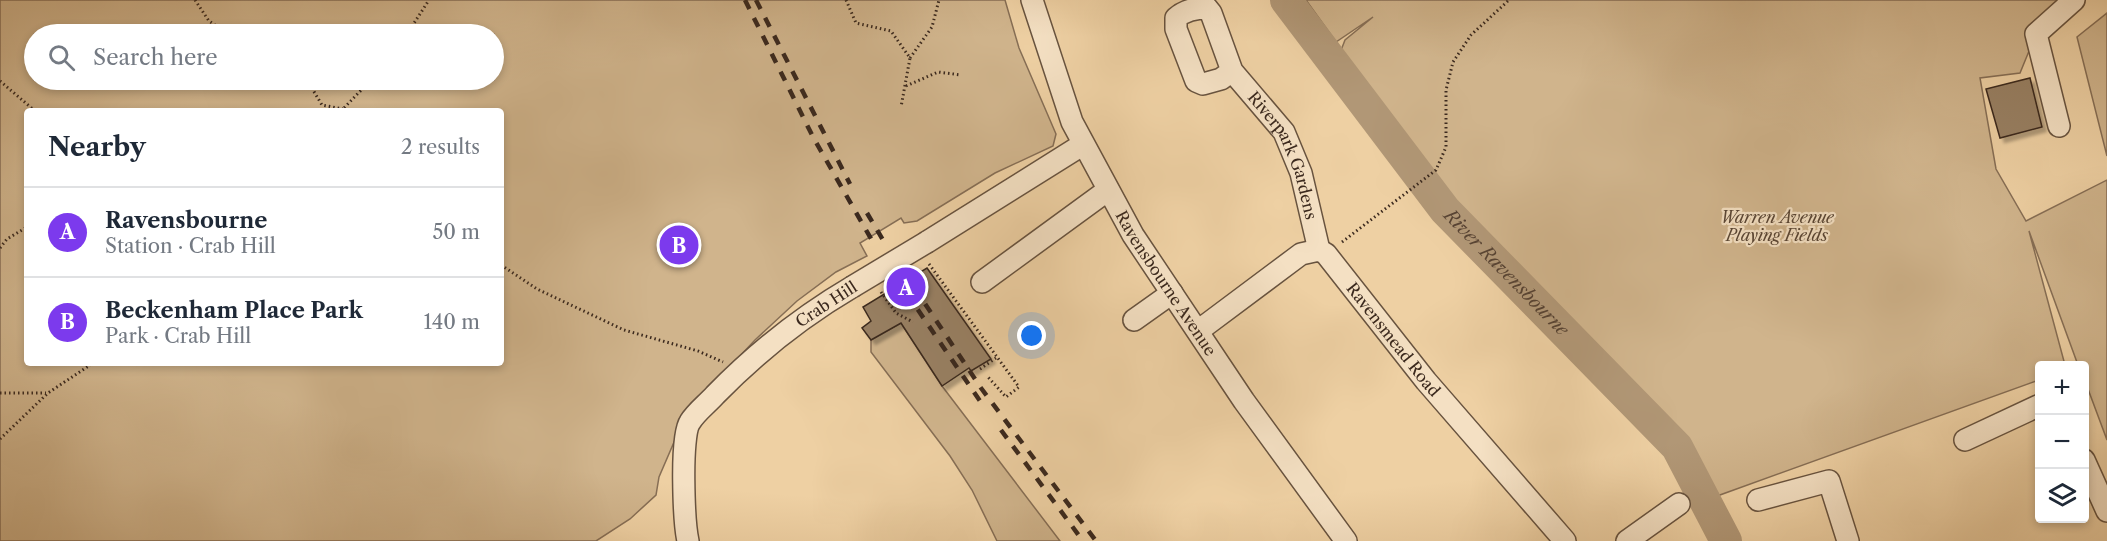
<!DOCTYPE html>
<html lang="en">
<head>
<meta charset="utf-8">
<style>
	:root { --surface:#fff; --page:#f2f2f3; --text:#1f2937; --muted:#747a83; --line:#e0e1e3; --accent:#7c3aed }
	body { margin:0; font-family:"Libre Caslon Text",serif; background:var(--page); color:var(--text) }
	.controls { position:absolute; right:18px; bottom:18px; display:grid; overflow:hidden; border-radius:6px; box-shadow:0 3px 9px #0003 }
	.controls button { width:54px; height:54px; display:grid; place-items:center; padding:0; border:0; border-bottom:2px solid var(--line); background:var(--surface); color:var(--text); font:30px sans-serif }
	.you { position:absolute; left:1032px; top:336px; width:21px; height:21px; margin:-15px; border:4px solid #fff; border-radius:50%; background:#1a73e8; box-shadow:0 0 0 9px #1a73e833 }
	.badge { display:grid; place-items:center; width:39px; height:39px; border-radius:50%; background:var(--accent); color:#fff; font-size:20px; font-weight:700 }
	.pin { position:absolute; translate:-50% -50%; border:3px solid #fff; box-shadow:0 2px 6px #0006 }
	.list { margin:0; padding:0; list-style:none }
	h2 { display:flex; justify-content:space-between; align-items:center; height:78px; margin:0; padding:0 24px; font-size:26px }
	h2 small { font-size:20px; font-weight:400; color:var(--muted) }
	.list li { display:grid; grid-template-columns:39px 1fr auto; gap:18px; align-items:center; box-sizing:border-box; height:90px; padding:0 24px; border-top:2px solid var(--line) }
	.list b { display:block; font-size:22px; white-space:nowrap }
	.list p { margin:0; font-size:20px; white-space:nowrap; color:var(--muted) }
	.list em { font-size:20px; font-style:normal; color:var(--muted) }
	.icon { flex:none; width:33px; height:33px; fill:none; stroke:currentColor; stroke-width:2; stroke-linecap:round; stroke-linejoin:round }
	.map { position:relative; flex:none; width:2107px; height:541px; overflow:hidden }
	.search { position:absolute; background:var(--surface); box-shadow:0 3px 9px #0003; left:24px; top:24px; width:480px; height:66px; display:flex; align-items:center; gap:15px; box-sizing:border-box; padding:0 21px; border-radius:33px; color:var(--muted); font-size:22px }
	.panel { position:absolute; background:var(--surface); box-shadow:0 3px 9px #0003; left:24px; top:108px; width:480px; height:258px; border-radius:6px }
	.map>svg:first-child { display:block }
</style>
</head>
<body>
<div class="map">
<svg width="2107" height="541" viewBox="0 0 2107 541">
	<defs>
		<filter id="shadow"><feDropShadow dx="4.5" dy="4.5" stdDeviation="1.5" flood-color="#0004"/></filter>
	</defs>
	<rect width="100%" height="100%" fill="#eed0a3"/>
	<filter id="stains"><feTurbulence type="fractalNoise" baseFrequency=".00333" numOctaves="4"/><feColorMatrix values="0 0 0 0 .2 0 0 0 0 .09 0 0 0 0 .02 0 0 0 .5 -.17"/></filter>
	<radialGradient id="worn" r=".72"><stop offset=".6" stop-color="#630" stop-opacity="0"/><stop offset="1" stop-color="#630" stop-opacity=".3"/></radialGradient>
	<!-- green -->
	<g fill="#d0b48c" stroke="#866e55" stroke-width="1.5" fill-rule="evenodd">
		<path d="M0,0H1005L1019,48L1056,134L1053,146L995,173L917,221L904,223L901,218L860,243L867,256L836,272L797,301L755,340L724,373L678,433L659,477L656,495L630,519L596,541H0ZM34,34H494V80H34ZM27,111H501V363H27Z"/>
		<path d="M1306,0H2074L2036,34L2020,73L1980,78L1996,169L2026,221L2107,180V440L2085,381L2084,366L2078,365L2029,231L2065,365L2040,366L2039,380L1717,496L1677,447L1437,199L1358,82L1338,58L1345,40L1373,17L1336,42Z"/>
		<path d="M2107,13V156L2077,37Z"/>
		<path d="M901,323L942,386L1060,541H997L972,490L950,456L871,352V340Z"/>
	</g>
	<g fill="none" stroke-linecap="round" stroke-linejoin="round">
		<!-- river -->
		<path stroke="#b19776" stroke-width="32" id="s1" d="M1286,0L1445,210L1677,447L1726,541"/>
	</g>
	<!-- building -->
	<g fill="#988063" stroke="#3b291e" stroke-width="1.5" filter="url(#shadow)">
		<path d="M2030,78L2042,127L2000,138L1986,89Z"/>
		<path d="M927,268L991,359L971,371L969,368L942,386L901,323L871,340L862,328L871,321L863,307Z"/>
	</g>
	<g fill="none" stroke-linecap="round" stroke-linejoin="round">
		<!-- minor casing -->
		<g stroke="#68533f" stroke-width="24">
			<g id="minor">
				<path id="s2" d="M1032,0L1072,122L1133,235L1244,401L1346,541"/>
				<path id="s3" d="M1232,71L1221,79L1203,84L1196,81L1176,29V18C1185,10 1195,8 1207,8L1211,13L1232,71L1284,132L1301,173L1319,250"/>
				<path d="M2059,126L2036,34L2074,0"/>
				<path d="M927,242L1082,145"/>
				<path d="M982,282L1108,190"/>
				<path d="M1134,320L1172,293"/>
				<path id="s4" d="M1198,331L1301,254L1319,250L1326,254L1426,381L1565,541"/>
				<path d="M1965,440L2040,405"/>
				<path d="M2084,460L2107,511"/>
				<path d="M1758,500L1829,481L1848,541"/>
				<path d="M688,541C684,523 680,436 690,422C696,412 707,404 715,395C756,353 801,317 852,287"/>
				<path d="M1627,541L1679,504"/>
			</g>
		</g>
		<!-- path -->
		<g stroke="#3b291e" stroke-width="3" stroke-dasharray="1.5 3" stroke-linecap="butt">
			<path d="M195,0L209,21L228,34"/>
			<path d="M846,0L856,23L891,31L910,58L901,107"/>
			<path d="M407,34L429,0"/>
			<path d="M910,58L932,27L939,0"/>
			<path d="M307,80L322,105L343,109"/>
			<path d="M0,81L35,111"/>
			<path d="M906,86L938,72L961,75"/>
			<path d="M341,111L371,80"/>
			<path d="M1342,242L1436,170L1446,147V90L1453,62L1471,35L1509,0"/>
			<path d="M0,248L7,239L27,227"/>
			<path d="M929,264L1019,387L1006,397L988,377"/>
			<path d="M501,265L537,289L624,330L698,351L723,362"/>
			<path d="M881,292L896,313L913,322"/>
			<path d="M980,369L996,358"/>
			<path d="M0,393H46"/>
			<path d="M0,439L48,393L93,363"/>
		</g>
		<!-- minor -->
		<use href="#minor" stroke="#f4e0c3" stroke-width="21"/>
		<!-- rail -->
		<g stroke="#3b291e" stroke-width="4.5" stroke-dasharray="10 10" stroke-linecap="butt">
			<path d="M745,0L813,137L874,244"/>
			<path d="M756,0L850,184"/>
			<path d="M867,213L883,240"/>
			<path d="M892,254L981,388L1096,541"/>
			<path d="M884,260L980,401"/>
			<path d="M1001,430L1083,541"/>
		</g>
		<!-- minor-bridge casing -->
		<g stroke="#68533f" stroke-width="24" stroke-linecap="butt">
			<path id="minor-bridge" d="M852,287L927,242"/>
		</g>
		<!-- minor-bridge -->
		<use href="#minor-bridge" stroke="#f4e0c3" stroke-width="21"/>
	</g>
	<g text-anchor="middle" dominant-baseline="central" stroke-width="4.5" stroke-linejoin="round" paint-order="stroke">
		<!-- street labels -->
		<g font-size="16" fill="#3b291e" stroke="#f4e0c3">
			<text stroke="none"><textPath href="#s3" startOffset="309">Riverpark Gardens</textPath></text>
			<text stroke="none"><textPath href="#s2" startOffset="315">Ravensbourne Avenue</textPath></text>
			<text transform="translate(826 304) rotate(-33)">Crab Hill</text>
			<text stroke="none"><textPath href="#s4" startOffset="264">Ravensmead Road</textPath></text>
		</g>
		<!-- park labels -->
		<g font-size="16" font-style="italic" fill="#594534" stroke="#f4e0c3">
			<text x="1777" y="217">Warren Avenue<tspan x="1777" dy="18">Playing Fields</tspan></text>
		</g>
		<!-- water labels -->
		<g font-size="18" font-style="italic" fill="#584434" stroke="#f4e0c3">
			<text stroke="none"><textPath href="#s1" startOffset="351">River Ravensbourne</textPath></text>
		</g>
	</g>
	<rect width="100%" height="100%" filter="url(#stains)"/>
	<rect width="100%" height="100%" fill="url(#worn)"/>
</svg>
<div class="controls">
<button>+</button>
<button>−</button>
<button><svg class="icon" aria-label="layers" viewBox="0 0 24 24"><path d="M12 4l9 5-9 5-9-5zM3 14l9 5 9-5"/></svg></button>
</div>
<div class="you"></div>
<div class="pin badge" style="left:906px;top:287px">A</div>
<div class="pin badge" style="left:679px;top:245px">B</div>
<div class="search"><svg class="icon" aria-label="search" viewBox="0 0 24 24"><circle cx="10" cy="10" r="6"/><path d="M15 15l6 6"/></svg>Search here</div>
<section class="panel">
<h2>Nearby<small>2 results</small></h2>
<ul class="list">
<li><span class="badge">A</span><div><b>Ravensbourne</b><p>Station · Crab Hill</p></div><em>50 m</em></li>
<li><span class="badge">B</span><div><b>Beckenham Place Park</b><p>Park · Crab Hill</p></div><em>140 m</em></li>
</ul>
</section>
</div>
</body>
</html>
